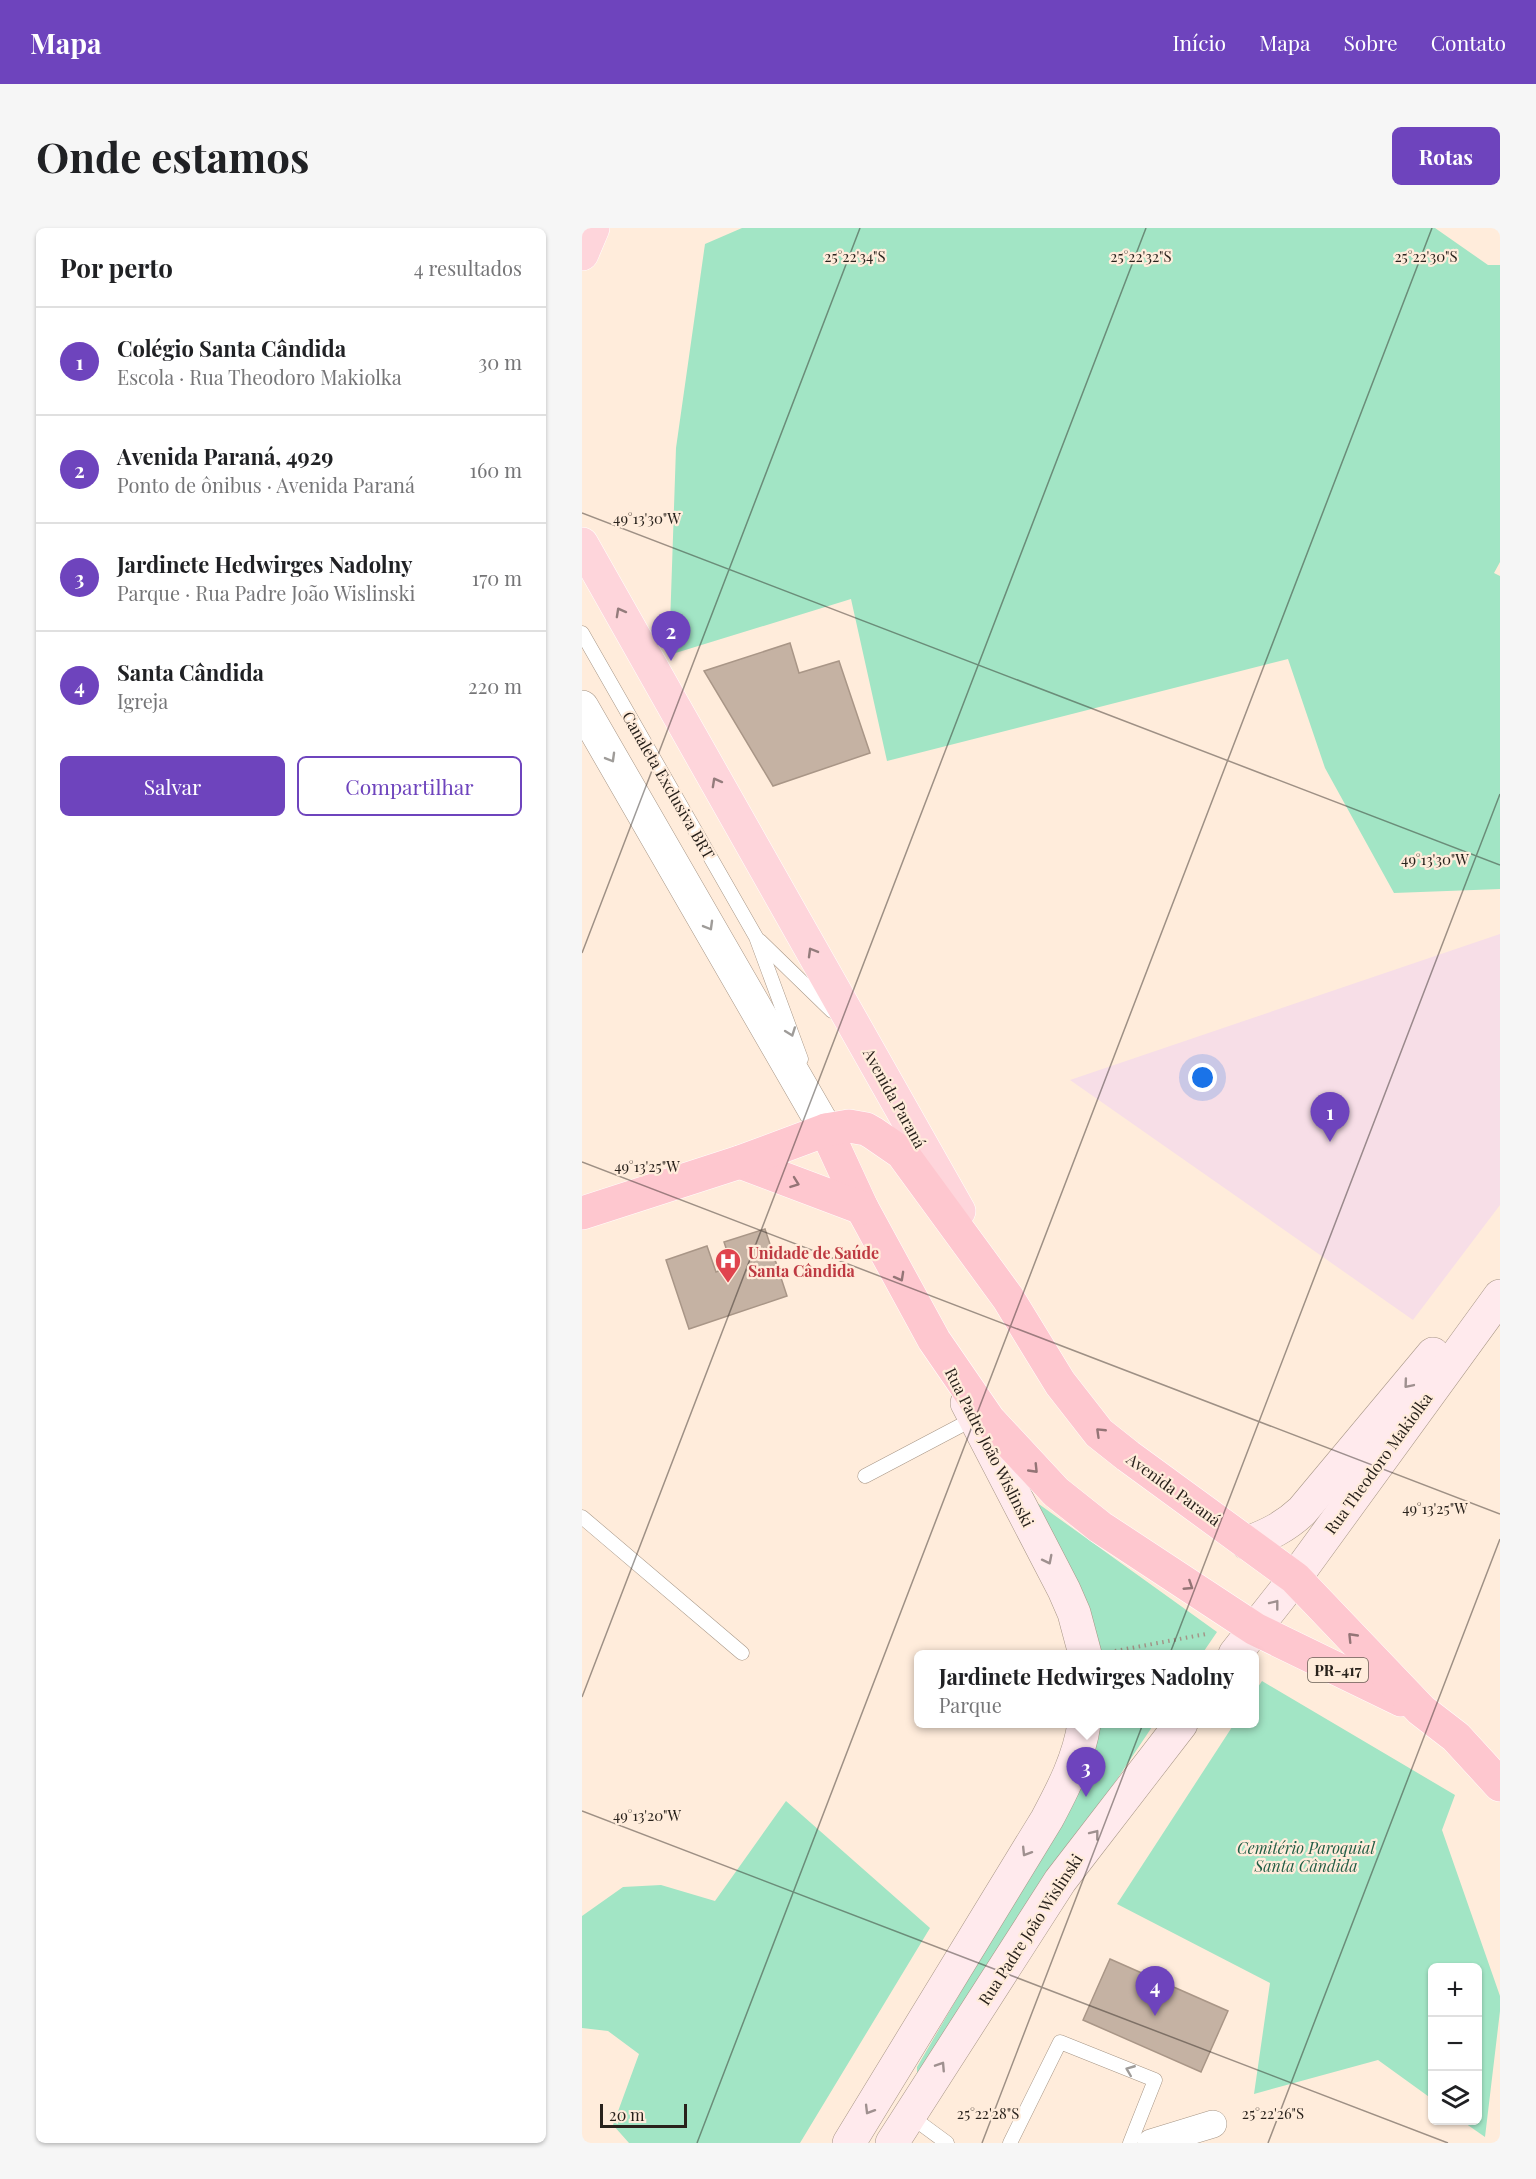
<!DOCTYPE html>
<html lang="pt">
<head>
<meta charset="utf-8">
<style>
	:root { --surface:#fff; --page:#f6f6f6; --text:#202124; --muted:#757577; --line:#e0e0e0; --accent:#6e44bd }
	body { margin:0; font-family:"Playfair Display",serif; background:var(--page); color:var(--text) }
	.controls { position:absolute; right:18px; bottom:18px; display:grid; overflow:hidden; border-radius:9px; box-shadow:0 2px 4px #0004 }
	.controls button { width:54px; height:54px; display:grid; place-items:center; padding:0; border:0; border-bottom:2px solid var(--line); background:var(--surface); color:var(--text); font:30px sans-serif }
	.scale { position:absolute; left:18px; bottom:15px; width:87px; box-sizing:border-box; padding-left:6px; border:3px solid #29221c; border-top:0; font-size:16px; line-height:21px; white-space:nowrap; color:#29221c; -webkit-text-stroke:4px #ffecdb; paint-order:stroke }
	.you { position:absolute; left:621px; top:850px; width:21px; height:21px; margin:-15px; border:4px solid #fff; border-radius:50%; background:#1a73e8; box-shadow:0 0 0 9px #1a73e833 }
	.badge { display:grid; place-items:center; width:39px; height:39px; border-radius:50%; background:var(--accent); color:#fff; font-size:20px; font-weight:700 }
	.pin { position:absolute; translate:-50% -50px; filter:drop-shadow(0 2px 3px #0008) }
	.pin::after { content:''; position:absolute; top:32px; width:21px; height:18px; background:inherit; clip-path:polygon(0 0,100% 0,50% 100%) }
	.popup { position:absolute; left:332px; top:1422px; width:345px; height:78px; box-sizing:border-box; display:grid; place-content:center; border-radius:9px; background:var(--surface); filter:drop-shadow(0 2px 4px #0005); font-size:20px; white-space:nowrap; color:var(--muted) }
	.popup b { font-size:22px; color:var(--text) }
	.popup::after { content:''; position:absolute; left:50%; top:100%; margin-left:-12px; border:12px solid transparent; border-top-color:var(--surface) }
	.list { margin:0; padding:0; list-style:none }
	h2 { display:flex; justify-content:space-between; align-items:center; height:78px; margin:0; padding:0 24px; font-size:26px }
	h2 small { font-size:20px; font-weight:400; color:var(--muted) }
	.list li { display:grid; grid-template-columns:39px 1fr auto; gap:18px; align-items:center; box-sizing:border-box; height:108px; padding:0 24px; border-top:2px solid var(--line) }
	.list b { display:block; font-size:22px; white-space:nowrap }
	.list p { margin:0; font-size:20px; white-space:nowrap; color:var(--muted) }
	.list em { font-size:20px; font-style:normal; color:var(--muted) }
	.actions { display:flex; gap:12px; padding:18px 24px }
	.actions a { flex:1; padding:14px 0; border:2px solid var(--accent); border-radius:9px; text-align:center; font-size:21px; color:var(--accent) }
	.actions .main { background:var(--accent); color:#fff }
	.icon { flex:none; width:33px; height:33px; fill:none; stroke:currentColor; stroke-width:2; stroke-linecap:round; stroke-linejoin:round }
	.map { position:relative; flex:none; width:918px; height:1915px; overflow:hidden; border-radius:9px }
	header { display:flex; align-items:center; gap:36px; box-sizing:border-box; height:84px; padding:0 30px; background:var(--accent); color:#fff }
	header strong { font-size:28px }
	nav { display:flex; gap:33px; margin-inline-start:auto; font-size:21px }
	.intro { display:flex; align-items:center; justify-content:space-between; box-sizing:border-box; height:144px; padding:0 36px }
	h1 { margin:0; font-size:42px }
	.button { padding:15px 27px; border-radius:9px; background:var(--accent); color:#fff; font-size:21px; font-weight:700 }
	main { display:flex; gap:36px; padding:0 36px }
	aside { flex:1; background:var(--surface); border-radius:9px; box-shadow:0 2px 4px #0004 }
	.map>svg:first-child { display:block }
</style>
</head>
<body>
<header>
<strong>Mapa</strong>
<nav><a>Início</a><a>Mapa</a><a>Sobre</a><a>Contato</a></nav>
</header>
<div class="intro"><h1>Onde estamos</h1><a class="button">Rotas</a></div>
<main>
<aside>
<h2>Por perto<small>4 resultados</small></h2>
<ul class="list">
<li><span class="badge">1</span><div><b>Colégio Santa Cândida</b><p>Escola · Rua Theodoro Makiolka</p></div><em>30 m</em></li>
<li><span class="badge">2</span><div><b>Avenida Paraná, 4929</b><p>Ponto de ônibus · Avenida Paraná</p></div><em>160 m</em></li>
<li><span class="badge">3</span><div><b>Jardinete Hedwirges Nadolny</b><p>Parque · Rua Padre João Wislinski</p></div><em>170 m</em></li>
<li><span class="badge">4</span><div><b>Santa Cândida</b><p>Igreja</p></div><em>220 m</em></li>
</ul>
<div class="actions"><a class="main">Salvar</a><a>Compartilhar</a></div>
</aside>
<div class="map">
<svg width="918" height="1915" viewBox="0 0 918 1915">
	<rect width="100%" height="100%" fill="#ffecdb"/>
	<!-- education -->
	<path fill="#f7dee7" d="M918,706V977L831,1092L488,852Z"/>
	<!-- green -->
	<g fill="#a2e5c5">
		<path d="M160,0H853L906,37H918V334L912,345L918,348V661L812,665L743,540L706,431L305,533L269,371L87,427L94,220L123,16Z"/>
		<path d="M447,1269L635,1404L620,1426H519C511,1371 473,1318 447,1269Z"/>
		<path d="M680,1453L873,1567L860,1602L918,1768V1783L903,1909L880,1893L896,1892V1740H850V1871L796,1832L672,1866L688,1755L535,1676L652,1496H672V1465Z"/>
		<path d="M516,1496H572L335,1850V1839L380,1762L406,1704Z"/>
		<path d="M204,1573L348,1700L218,1915H47L31,1897L57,1826L26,1803L0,1800V1688L41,1659L79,1657L133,1673Z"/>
	</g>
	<!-- building -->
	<g fill="#c5b2a3" stroke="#a99687" stroke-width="1.5">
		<path d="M208,415L217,445L257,433L288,525L191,558L122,443Z"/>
		<path d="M183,1001L205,1068L107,1101L84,1032L125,1018L134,1044L150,1038L142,1014Z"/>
		<path d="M528,1731L646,1783L619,1844L501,1792Z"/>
	</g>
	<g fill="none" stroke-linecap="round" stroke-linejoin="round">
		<!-- service casing -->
		<g stroke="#a79686" stroke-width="15">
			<g id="service">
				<path d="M0,405L174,709L219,831"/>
				<path d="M178,713L250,783"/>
				<path d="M283,1248L393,1190"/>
				<path d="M0,1289L160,1425"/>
				<path d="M327,1887L365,1915"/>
				<path d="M428,1915L478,1814L573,1852L548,1915"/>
			</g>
		</g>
		<!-- minor casing -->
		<g stroke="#a79686" stroke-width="28">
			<path id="minor" d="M569,1915L631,1896"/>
		</g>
		<!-- tertiary casing -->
		<g stroke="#a79686" stroke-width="34">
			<path id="tertiary" d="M0,479L244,902"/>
		</g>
		<!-- secondary casing -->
		<g stroke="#a79686" stroke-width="34">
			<g id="secondary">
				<path d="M385,1175L482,1362L492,1385L503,1426"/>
				<path d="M665,1315C686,1307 703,1299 720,1283L851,1126"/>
				<path d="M653,1426L713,1350L918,1068"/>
				<path d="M267,1915L465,1591C481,1561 497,1530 502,1496"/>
				<path d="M310,1915L478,1653L599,1496"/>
			</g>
		</g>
		<!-- primary casing -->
		<g stroke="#fff" stroke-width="34">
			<g id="primary">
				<path d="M0,26L11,0"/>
				<path d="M0,316L377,983"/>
			</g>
		</g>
		<!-- trunk casing -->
		<g stroke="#fff" stroke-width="34">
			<g id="trunk">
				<path d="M244,902L280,980L352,1112L407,1192L474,1264L518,1299L673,1401L819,1472"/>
				<path d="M158,934L280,980"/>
				<path d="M0,985L158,934L244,902L267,898L284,901L291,905L320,925L426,1070L478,1155L517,1205L546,1228L713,1350L839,1482L874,1509L918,1557"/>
			</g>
		</g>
		<!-- path -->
		<path stroke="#a39588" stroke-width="4" stroke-dasharray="1.5 4.5" stroke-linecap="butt" d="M533,1423L624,1406"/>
		<!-- service -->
		<use href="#service" stroke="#fff" stroke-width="14"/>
		<!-- minor -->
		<use href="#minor" stroke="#fff" stroke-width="27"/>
		<!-- tertiary -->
		<use href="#tertiary" stroke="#fff" stroke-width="33"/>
		<!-- secondary -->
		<use href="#secondary" stroke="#ffeaed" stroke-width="33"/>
		<!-- primary -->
		<use href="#primary" stroke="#fed5db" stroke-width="33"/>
		<!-- trunk -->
		<use href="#trunk" stroke="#fec7cf" stroke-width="33"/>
	</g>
	<!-- one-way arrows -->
	<defs><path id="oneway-chevron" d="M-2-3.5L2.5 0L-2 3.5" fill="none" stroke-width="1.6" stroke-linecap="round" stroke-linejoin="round" transform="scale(1.5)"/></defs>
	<g stroke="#947c7c">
		<use href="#oneway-chevron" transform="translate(38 384) rotate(-119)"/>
		<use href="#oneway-chevron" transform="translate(134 554) rotate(-119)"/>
		<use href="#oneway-chevron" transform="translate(230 724) rotate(-120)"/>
	</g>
	<g stroke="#9f9c99">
		<use href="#oneway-chevron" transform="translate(29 530) rotate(60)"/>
		<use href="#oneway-chevron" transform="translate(127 698) rotate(60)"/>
		<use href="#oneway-chevron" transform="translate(209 804) rotate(70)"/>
		<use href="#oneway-chevron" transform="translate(548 1842) rotate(-158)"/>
	</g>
	<g stroke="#947476">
		<use href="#oneway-chevron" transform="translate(213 955) rotate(20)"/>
		<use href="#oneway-chevron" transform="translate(318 1049) rotate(61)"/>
		<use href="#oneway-chevron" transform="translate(518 1204) rotate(-136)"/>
		<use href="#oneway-chevron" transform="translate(452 1241) rotate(46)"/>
		<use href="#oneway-chevron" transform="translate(607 1358) rotate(33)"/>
		<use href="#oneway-chevron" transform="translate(770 1409) rotate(-134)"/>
	</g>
	<g stroke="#9f908f">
		<use href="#oneway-chevron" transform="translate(826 1156) rotate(130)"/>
		<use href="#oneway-chevron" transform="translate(466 1332) rotate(63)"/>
		<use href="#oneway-chevron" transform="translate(693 1376) rotate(-52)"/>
		<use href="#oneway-chevron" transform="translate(513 1606) rotate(-52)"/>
		<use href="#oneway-chevron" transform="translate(444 1624) rotate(122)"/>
		<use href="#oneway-chevron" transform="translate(359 1838) rotate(-57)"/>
		<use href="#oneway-chevron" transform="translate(287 1882) rotate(121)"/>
	</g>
	<!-- ticks -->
	<path fill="none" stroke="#29221c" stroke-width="1.5" stroke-opacity="0.45" d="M0,285L918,637M0,725L278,0M0,934L918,1286M0,1469L564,0M0,1583L866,1915M115,1915L850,0M400,1915L918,566M686,1915L918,1311"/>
	<!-- icons -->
	<defs>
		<g id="hospital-pin" transform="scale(1.35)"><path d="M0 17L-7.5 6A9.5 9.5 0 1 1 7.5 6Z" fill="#e0444e" stroke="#ffecdb"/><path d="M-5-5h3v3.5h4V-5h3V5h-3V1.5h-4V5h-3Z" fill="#fff"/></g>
	</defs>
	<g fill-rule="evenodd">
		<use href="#hospital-pin" x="146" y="1033"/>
	</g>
	<g text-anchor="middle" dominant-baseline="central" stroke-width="4.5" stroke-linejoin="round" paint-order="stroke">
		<!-- shield labels -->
		<rect fill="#ffecdb" stroke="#695f55" stroke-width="1.5" x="726" y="1430" width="60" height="24" rx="4.5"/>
		<g font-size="15" font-weight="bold" fill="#29221c">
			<text x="756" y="1442">PR-417</text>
		</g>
		<!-- street labels -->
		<g font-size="16" fill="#29221c" stroke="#ffecdb">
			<text transform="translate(87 557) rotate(60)">Canaleta Exclusiva BRT</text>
			<text transform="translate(313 870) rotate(61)">Avenida Paraná</text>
			<text transform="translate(408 1219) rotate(63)">Rua Padre João Wislinski</text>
			<text transform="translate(796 1235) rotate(-54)">Rua Theodoro Makiolka</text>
			<text transform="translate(592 1261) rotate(36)">Avenida Paraná</text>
			<text transform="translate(448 1701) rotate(-57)">Rua Padre João Wislinski</text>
		</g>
		<!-- health labels -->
		<g font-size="16" font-weight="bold" fill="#be3a42" stroke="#ffecdb" text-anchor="start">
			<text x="166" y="1024">Unidade de Saúde<tspan x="166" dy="18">Santa Cândida</tspan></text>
		</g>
		<!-- park labels -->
		<g font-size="16" font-style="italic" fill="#225d45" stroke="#ffecdb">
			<text x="724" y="1619">Cemitério Paroquial<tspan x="724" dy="18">Santa Cândida</tspan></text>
		</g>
	</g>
	<g font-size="15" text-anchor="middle" fill="#29221c" stroke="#ffecdb" stroke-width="4.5" stroke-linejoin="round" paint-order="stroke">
		<text x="273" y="34">25°22'34"S</text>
		<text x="559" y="34">25°22'32"S</text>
		<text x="844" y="34">25°22'30"S</text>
		<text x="65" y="296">49°13'30"W</text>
		<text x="853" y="637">49°13'30"W</text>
		<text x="65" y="944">49°13'25"W</text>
		<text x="853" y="1286">49°13'25"W</text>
		<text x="65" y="1593">49°13'20"W</text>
		<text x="406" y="1891">25°22'28"S</text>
		<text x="691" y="1891">25°22'26"S</text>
	</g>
</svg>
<div class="controls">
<button>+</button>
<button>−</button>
<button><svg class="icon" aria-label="layers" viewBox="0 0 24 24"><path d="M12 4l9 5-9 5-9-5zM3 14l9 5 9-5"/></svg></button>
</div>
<div class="scale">20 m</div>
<div class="you"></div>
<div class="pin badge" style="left:748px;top:914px">1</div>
<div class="pin badge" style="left:89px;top:433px">2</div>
<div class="pin badge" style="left:504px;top:1569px">3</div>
<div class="popup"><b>Jardinete Hedwirges Nadolny</b>Parque</div>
<div class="pin badge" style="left:573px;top:1788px">4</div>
</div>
</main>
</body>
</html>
